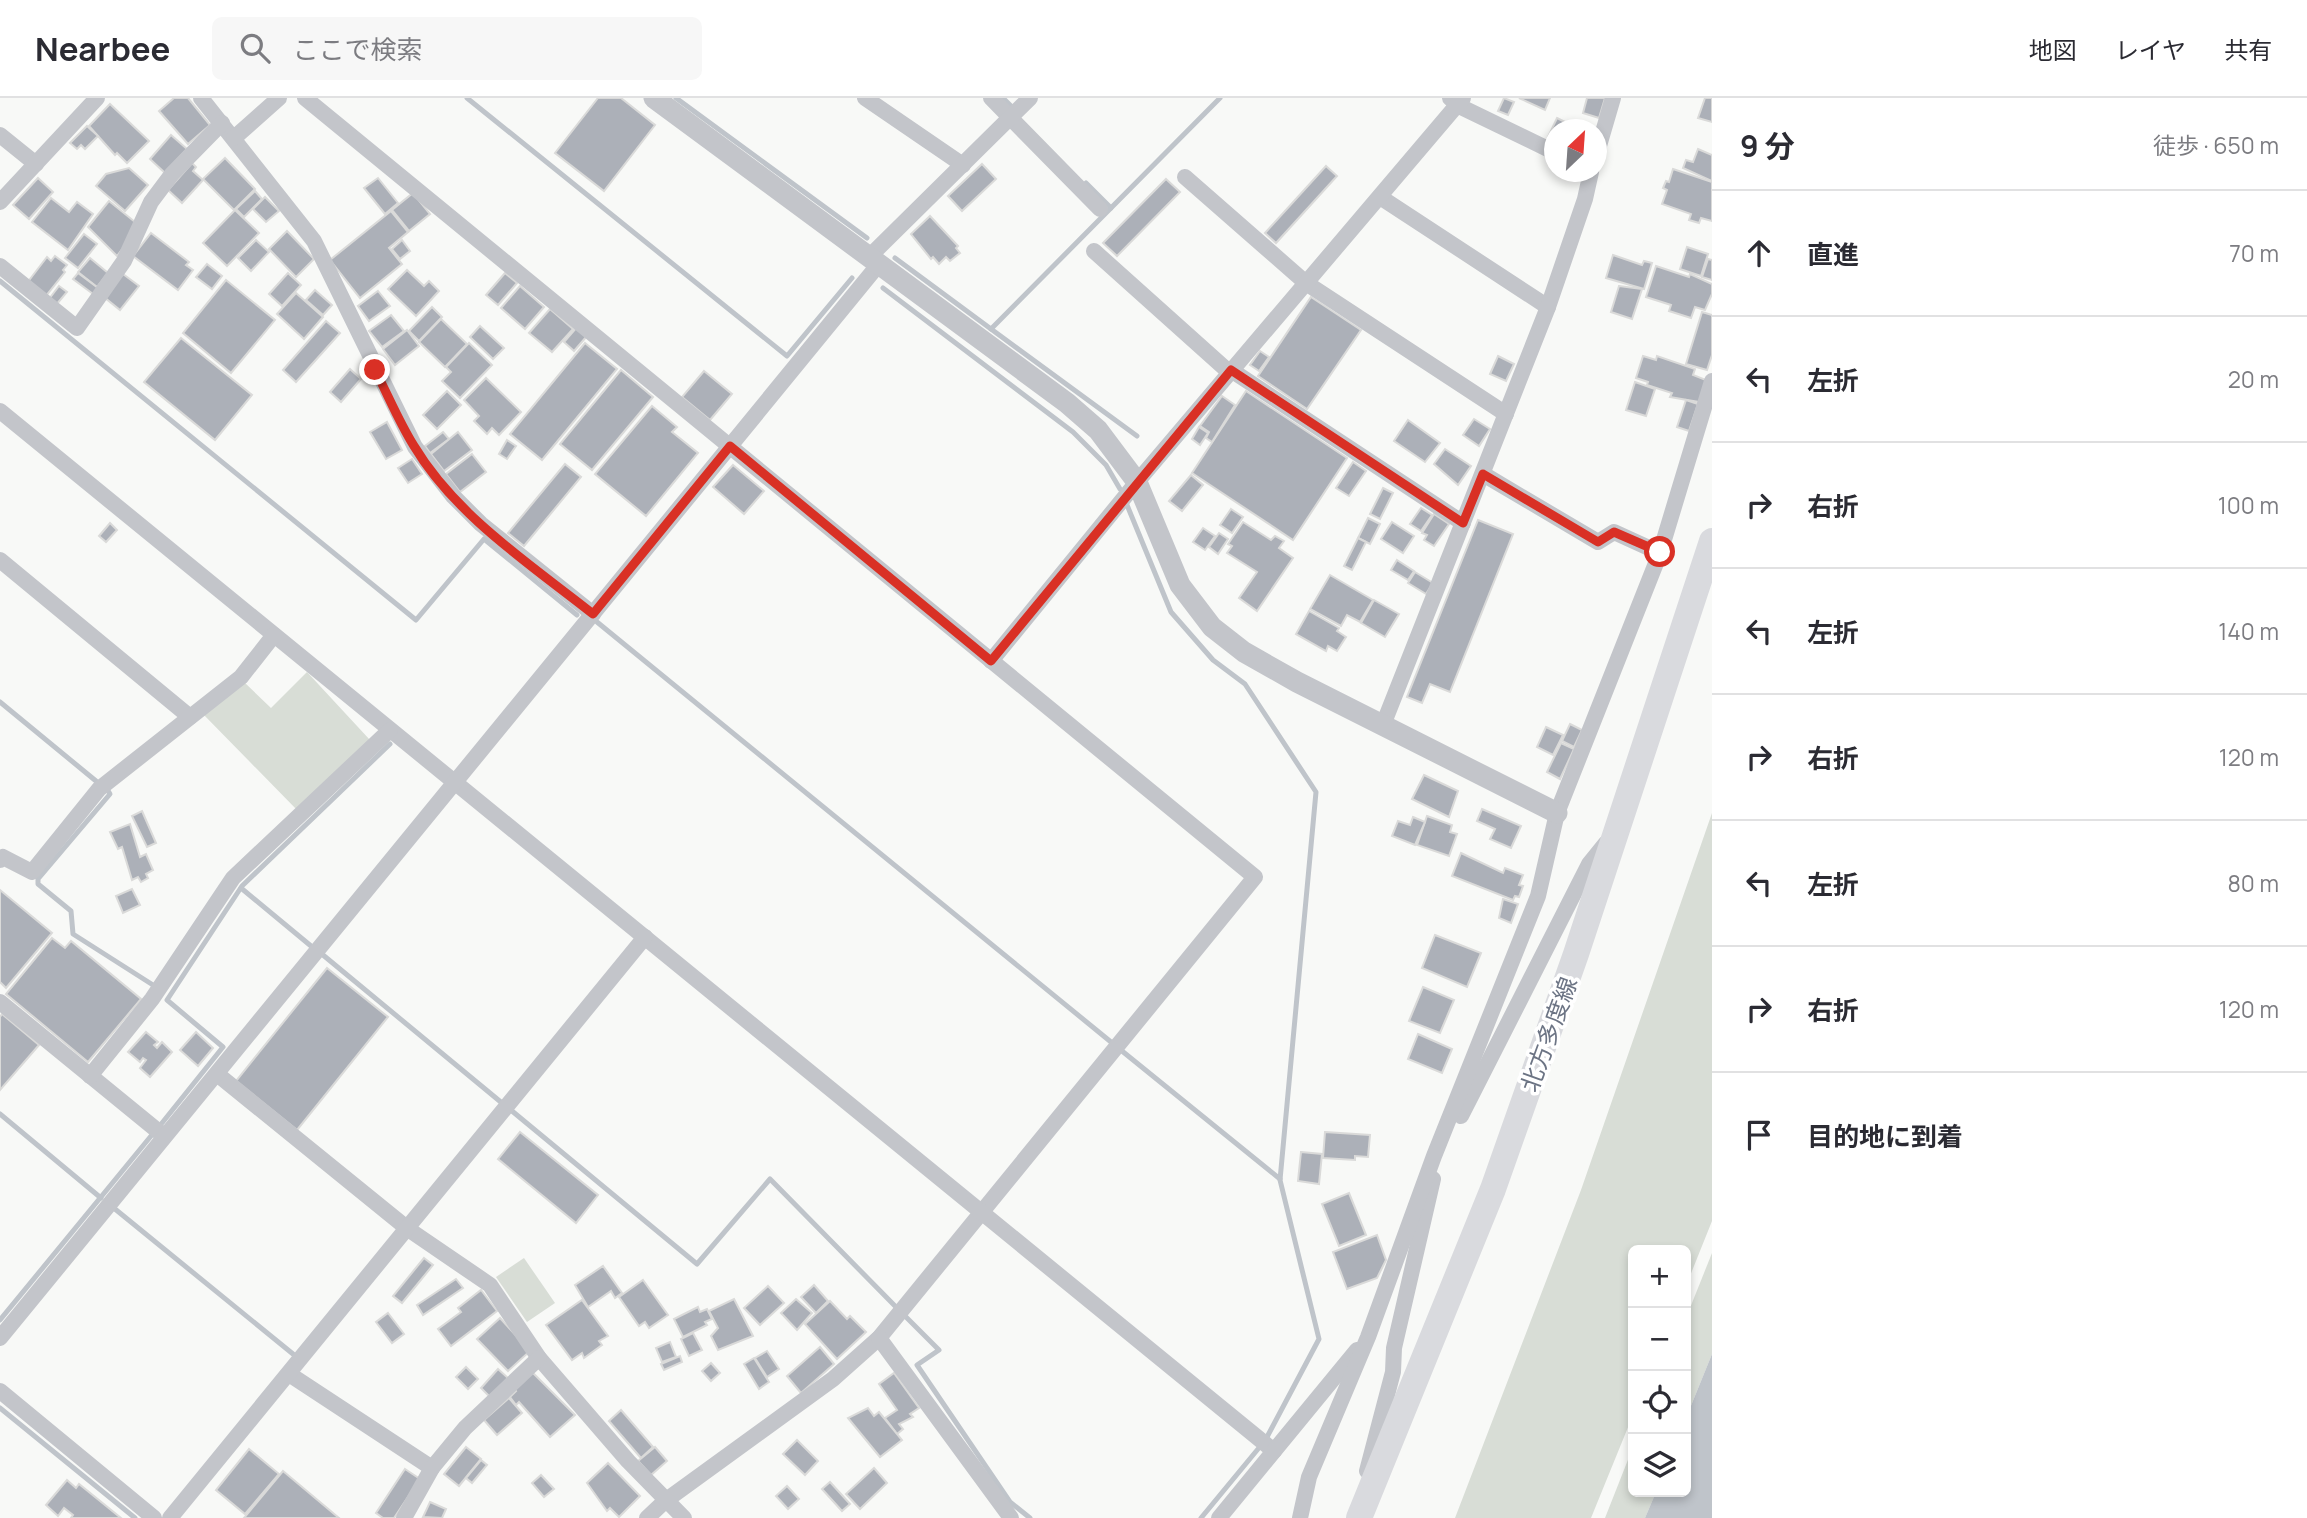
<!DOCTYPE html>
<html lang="ja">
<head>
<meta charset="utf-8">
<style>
	:root { --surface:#fff; --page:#f7f7f7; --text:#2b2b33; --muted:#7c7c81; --line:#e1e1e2 }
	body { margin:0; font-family:Manrope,"Noto Sans JP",sans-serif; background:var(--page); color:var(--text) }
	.controls { position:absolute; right:21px; bottom:21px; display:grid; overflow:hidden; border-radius:10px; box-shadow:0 4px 10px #0003 }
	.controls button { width:63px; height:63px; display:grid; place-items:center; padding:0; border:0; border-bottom:2px solid var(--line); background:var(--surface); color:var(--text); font:35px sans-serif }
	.compass { position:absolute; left:1544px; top:21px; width:63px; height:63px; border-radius:50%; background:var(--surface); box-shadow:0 4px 10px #0003; rotate:25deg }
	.stop { position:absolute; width:21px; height:21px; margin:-16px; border:5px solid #d93025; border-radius:50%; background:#fff }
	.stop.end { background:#d93025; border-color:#fff; box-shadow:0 2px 7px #0008 }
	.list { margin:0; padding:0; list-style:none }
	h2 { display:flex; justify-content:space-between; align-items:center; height:91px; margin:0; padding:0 28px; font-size:30px }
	h2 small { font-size:23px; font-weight:400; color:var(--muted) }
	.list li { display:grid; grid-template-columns:46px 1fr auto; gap:21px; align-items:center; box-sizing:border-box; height:126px; padding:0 28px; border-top:2px solid var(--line) }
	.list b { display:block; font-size:26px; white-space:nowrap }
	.list em { font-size:23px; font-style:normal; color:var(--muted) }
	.icon { flex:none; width:38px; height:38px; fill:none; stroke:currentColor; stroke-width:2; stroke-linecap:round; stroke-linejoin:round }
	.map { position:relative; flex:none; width:1712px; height:1420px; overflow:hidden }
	header { display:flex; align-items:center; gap:42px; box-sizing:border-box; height:98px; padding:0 35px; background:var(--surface); border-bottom:2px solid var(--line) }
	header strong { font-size:33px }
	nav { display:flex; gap:38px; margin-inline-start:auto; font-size:24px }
	.search { width:490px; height:63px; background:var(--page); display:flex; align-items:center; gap:18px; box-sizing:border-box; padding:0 24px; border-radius:10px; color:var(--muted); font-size:26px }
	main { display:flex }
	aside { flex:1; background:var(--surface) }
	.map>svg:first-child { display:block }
</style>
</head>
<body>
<header>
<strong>Nearbee</strong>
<div class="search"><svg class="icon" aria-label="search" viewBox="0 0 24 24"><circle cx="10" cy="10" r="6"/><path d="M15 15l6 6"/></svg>ここで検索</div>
<nav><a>地図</a><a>レイヤ</a><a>共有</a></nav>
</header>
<main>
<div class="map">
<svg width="1712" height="1420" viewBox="0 0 1712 1420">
	<rect width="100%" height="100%" fill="#f8f9f7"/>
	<!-- green -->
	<g fill="#d8ddd6">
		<path d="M307,574L370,642L298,713L202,615L244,584L271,610Z"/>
		<path d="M1712,715V1123L1686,1188V1152H1633V1317L1591,1420H1455L1581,1092Z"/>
		<path d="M1712,1155V1256L1686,1320V1220Z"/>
		<path d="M524,1160L555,1205L527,1224L496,1179Z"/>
		<path d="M1633,1349V1394H1656L1645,1420H1605Z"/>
	</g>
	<!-- water -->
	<path fill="#bfc4ca" d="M1712,1256V1420H1645L1656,1394H1686V1320Z"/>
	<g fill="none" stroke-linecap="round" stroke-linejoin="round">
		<!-- stream -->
		<g stroke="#bfc4ca" stroke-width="5">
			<path d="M467,0L787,258L852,180"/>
			<path d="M676,0L867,140"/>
			<path d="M1003,0L1011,8"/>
			<path d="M1086,85L1111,110"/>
			<path d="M895,160L991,231L1220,0"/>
			<path d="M0,183L416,522L484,441L577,517"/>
			<path d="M883,190L1073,334L1106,367L1120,391"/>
			<path d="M991,231L1137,338"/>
			<path d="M1127,407L1171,514L1213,562L1245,586L1316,694L1280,1082L1319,1241L1267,1339"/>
			<path d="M597,524L1111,944"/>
			<path d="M0,604L96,683"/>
			<path d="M107,691L110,696L38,781V786L71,813L73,836L153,887"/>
			<path d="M241,790L311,848"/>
			<path d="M323,857L502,1005"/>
			<path d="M1122,953L1280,1081"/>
			<path d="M512,1013L697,1166L770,1081L896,1209"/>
			<path d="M0,1016L101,1100"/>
			<path d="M162,1025L223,949L167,902L242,788L390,646"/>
			<path d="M115,1111L293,1256"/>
			<path d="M905,1218L939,1252L917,1267L1010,1404L1030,1420"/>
			<path d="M0,1222L151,1038"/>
			<path d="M0,1310L135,1420"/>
			<path d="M1201,1420L1258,1351"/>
		</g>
	</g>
	<!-- building -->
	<g fill="#acb0b8" stroke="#dadad9" stroke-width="2">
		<path d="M174,0H188L210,27L188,46L159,13Z"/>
		<path d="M598,0H621L655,27L604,93L555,55Z"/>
		<path d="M1504,0L1514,4L1508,17L1498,13Z"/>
		<path d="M1519,0H1550L1545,12Z"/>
		<path d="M1587,0H1605L1599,20L1583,15Z"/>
		<path d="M1705,0H1712V24L1698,20Z"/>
		<path d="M110,6L149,43L127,65L117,55L115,57L89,28Z"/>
		<path d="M1557,20L1581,32H1554V42L1548,39Z"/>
		<path d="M87,28L98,38L85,51L81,47L77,51L70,45Z"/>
		<path d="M171,37L187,51L165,75L150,61Z"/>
		<path d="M1698,51L1712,57V83L1683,70L1686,62L1693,64Z"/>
		<path d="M225,60L255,91L234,112L203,81Z"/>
		<path d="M192,65L196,69L193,73L203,82L182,105L168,92Z"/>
		<path d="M982,66L996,81L962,113L948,98Z"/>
		<path d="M1326,68L1337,78L1276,145L1265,135Z"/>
		<path d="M129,70L148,87L125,113L96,88L106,76Z"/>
		<path d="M1673,71L1712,84V123L1701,120L1699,125L1689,122L1691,116L1662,106L1667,92L1663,90L1666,83L1669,84Z"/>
		<path d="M38,80L53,94L29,121L13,107Z"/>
		<path d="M378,80L398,105L385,116L364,90Z"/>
		<path d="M1166,81L1180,94L1117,158L1103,145Z"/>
		<path d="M255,93L262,101L244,119L236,111Z"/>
		<path d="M413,95L430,116L409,133L392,112Z"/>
		<path d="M265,99L279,113L266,124L253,111Z"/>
		<path d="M51,100L69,114L77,104L93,116L68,152L32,124Z"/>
		<path d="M109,103L135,124L129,142L117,158L88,129Z"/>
		<path d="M235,112L259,135L227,168L203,145Z"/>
		<path d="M391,113L408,134L389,150L402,166L360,200L330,162Z"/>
		<path d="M930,118L958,148L956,150L960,155L950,163L946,159L939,166L933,159L931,161L911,136Z"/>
		<path d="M287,133L314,161L296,179L269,151Z"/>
		<path d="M151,135L189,164L186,167L193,172L178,192L133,158Z"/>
		<path d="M84,136L97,146L78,170L65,160Z"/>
		<path d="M256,142L269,154L251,173L238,160Z"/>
		<path d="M402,142L410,153L400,161L392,151Z"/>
		<path d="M1687,149L1708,156L1701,178L1680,171Z"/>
		<path d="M1613,157L1642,167L1644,163L1652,165L1644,191L1606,180Z"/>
		<path d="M55,158L67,167L63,172L65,174L45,199L27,185L47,159L51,163Z"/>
		<path d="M90,160L108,175L97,189L78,174Z"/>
		<path d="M1708,161L1712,162V182L1702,179Z"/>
		<path d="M207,166L222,178L212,191L196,179Z"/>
		<path d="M1656,168L1689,179L1690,176L1712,186V196L1705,212L1695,209L1691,220L1669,213L1671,207L1646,199Z"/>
		<path d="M407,172L424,188L429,183L439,193L416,218L388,191Z"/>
		<path d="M78,175L98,190L93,196L73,181Z"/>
		<path d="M288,175L301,187L282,208L269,196Z"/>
		<path d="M505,175L517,185L498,207L486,197Z"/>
		<path d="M123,176L139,188L120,212L104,199Z"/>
		<path d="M226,182L275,222L231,275L183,235Z"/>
		<path d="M59,188L67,194L56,207L49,201Z"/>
		<path d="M520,188L544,209L525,231L501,210Z"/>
		<path d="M1619,188L1642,191L1632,221L1611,214Z"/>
		<path d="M315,192L332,207L323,217L306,202Z"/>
		<path d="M378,193L390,208L369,223L358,208Z"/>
		<path d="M296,195L323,219L304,241L277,216Z"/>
		<path d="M1311,199L1361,232L1307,311L1258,278Z"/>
		<path d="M432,209L442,219L419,243L409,233Z"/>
		<path d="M550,211L573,231L552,254L529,235Z"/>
		<path d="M1702,214L1712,217V257L1707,272L1686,266Z"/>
		<path d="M391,217L404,233L382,249L369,233Z"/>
		<path d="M441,221L467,246L445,269L419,244Z"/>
		<path d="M326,223L340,235L296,284L283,272Z"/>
		<path d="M480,228L504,250L493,261L470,239Z"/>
		<path d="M577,229L587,238L574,253L564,244Z"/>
		<path d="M407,232L419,248L395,267L383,251Z"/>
		<path d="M181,240L252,297L215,342L144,284Z"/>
		<path d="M469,245L492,267L460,300L442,283L451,274L446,269Z"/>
		<path d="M585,245L617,271L542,362L510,336Z"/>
		<path d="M1260,253L1269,259L1259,273L1250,267Z"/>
		<path d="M1498,258L1514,266L1506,283L1490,276Z"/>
		<path d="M1643,258L1656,262L1657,258L1695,271L1693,277L1706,282L1699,304L1670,299L1672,295L1647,287L1648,284L1636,280Z"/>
		<path d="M350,271L361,281L341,304L330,294Z"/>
		<path d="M621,272L653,299L592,372L560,346Z"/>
		<path d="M704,273L732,296L710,322L682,299Z"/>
		<path d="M486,280L521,314L499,337L492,330L487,336L474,323L479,318L464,302Z"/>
		<path d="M1635,284L1655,291L1646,318L1626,312Z"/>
		<path d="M447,293L461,307L437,331L423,317Z"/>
		<path d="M1246,293L1347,360L1293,442L1192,375Z"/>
		<path d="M1222,298L1235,307L1212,344L1206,340L1209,334L1200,328Z"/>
		<path d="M1686,302L1698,306L1689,333L1677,329Z"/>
		<path d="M652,308L677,329L672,334L698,355L646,418L595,376Z"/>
		<path d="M1474,321L1490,331L1479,348L1463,337Z"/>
		<path d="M1408,322L1440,345L1425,364L1394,343Z"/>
		<path d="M387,324L402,352L386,361L370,334Z"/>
		<path d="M1199,329L1208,335L1200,347L1192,341Z"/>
		<path d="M443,334L449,341L430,355L425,348Z"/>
		<path d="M458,334L472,352L444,373L431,356Z"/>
		<path d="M507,342L516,348L507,361L499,356Z"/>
		<path d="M1445,351L1471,368L1458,387L1434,366Z"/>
		<path d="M472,356L486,374L460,394L446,376Z"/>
		<path d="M412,361L422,376L408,385L398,370Z"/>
		<path d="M1353,364L1366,373L1349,398L1336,390Z"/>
		<path d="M565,366L581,379L524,448L508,435Z"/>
		<path d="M733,367L764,393L744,416L713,389Z"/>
		<path d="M1191,377L1203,387L1182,413L1169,403Z"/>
		<path d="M1383,390L1393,395L1380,421L1370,416Z"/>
		<path d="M1421,410L1432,417L1421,433L1410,426Z"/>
		<path d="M1231,411L1243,419L1232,435L1220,427Z"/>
		<path d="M1434,416L1449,426L1434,448L1424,442L1427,437L1422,435Z"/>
		<path d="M1368,420L1380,426L1370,446L1358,440Z"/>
		<path d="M1478,422L1513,436L1450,594L1430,586L1422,605L1407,599Z"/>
		<path d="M1243,424L1271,442L1275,438L1284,443L1279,450L1293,460L1257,513L1239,500L1257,474L1227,455L1232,448L1228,446Z"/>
		<path d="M1392,424L1414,438L1403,455L1381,441Z"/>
		<path d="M110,425L117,432L106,444L99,438Z"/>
		<path d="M1203,430L1215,438L1205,452L1193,444Z"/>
		<path d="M1219,435L1228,441L1218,456L1209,449Z"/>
		<path d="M1358,440L1366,444L1352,472L1344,468Z"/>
		<path d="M1397,462L1414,473L1408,482L1391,472Z"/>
		<path d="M1415,474L1433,485L1426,496L1408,485Z"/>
		<path d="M1330,477L1373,502L1360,524L1347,517L1341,528L1310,511Z"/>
		<path d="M1374,502L1399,516L1385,539L1361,525Z"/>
		<path d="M1309,513L1339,530L1337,533L1346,539L1337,553L1328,548L1326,553L1296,536Z"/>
		<path d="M1570,626L1582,632L1574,649L1562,643Z"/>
		<path d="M1546,629L1563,637L1553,657L1537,649Z"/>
		<path d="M1561,645L1574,651L1560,681L1547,674Z"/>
		<path d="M1424,677L1458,693L1449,719L1412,701Z"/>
		<path d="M1482,711L1521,728L1511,750L1490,741L1495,731L1477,723Z"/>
		<path d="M142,713L156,745L147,749L132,718Z"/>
		<path d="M1427,718L1452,727L1450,734L1457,736L1449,758L1417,747Z"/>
		<path d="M1413,719L1425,724L1415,747L1392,738L1398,723L1410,727Z"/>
		<path d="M130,726L140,759L146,756L153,772L146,776L148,780L141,784L138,779L132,782L122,749L118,751L110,734Z"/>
		<path d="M1461,755L1503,775L1505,770L1523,777L1519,787L1523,788L1519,799L1515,798L1513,802L1452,778Z"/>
		<path d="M132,791L140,807L123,815L116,798Z"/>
		<path d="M0,792L52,835L6,890L0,884Z"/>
		<path d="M1503,801L1518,806L1511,825L1499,820Z"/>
		<path d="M1435,837L1481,855L1467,889L1422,870Z"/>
		<path d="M52,840L65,850L71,843L141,901L88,964L6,896Z"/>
		<path d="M327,870L388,919L297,1032L236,983Z"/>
		<path d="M1423,889L1454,902L1440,935L1409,923Z"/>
		<path d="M2,916L39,947L0,992V919Z"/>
		<path d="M146,934L158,944L154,947L157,950L162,944L172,954L150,979L140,970L146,962L143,960L140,964L128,954Z"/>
		<path d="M196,934L213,950L198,968L180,952Z"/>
		<path d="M1418,936L1452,951L1442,975L1408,961Z"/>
		<path d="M520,1034L598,1097L576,1125L498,1061Z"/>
		<path d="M1325,1034L1370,1037L1368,1059L1355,1058V1062L1323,1060Z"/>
		<path d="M1301,1054L1322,1056L1319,1086L1298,1083Z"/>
		<path d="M1349,1095L1366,1137L1339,1148L1322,1106Z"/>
		<path d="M1377,1137L1386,1162L1377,1180L1347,1191L1333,1154Z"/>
		<path d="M424,1160L433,1167L402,1205L393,1198Z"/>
		<path d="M603,1168L622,1195L615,1200L611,1193L588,1209L575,1187Z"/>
		<path d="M456,1181L463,1190L423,1217L417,1207Z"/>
		<path d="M643,1182L668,1217L649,1230L645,1224L639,1228L619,1199Z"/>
		<path d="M814,1187L828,1203L816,1215L801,1199Z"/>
		<path d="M768,1188L784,1205L760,1227L744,1210Z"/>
		<path d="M481,1192L497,1213L451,1248L438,1231L461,1214L458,1210Z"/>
		<path d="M734,1201L753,1238L718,1252L711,1238L718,1230L709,1213Z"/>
		<path d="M796,1201L812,1215L797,1232L781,1215Z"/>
		<path d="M582,1202L608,1238L599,1243L602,1247L584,1260L582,1255L572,1262L546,1227Z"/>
		<path d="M830,1203L847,1221L850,1218L866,1234L837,1261L805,1226Z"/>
		<path d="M698,1209L700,1214L707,1211L712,1221L705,1224L707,1227L683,1239L674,1221Z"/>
		<path d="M388,1215L404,1236L392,1245L376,1224Z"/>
		<path d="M500,1220L530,1253L508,1273L477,1241Z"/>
		<path d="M693,1235L702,1252L689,1258L681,1241Z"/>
		<path d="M670,1244L676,1259L662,1264L656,1250Z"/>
		<path d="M820,1249L834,1266L801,1295L787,1278Z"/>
		<path d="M767,1253L779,1271L767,1279L755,1260Z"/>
		<path d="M680,1258L682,1264L664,1272L661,1266Z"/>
		<path d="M754,1260L769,1284L759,1291L744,1266Z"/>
		<path d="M711,1265L720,1275L711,1283L702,1273Z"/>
		<path d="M466,1269L478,1281L468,1291L456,1279Z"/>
		<path d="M498,1271L508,1280L490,1299L481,1290Z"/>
		<path d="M532,1274L575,1317L550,1339L519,1304L516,1307L510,1299L516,1293L514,1290Z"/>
		<path d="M894,1275L919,1310L910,1316L913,1319L899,1326L903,1331L897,1336L885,1320L897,1312L879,1286Z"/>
		<path d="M509,1300L522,1315L497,1337L484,1322Z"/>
		<path d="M868,1310L874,1318L879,1314L902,1342L880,1359L848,1320Z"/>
		<path d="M621,1312L653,1349L641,1360L609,1323Z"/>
		<path d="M797,1342L818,1363L805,1377L783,1356Z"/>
		<path d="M466,1349L481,1361L459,1388L444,1376Z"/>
		<path d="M655,1349L667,1363L651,1377L638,1363Z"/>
		<path d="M249,1351L279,1376L245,1416L216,1392Z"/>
		<path d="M481,1362L487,1367L472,1385L466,1380Z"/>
		<path d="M608,1365L640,1398L619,1419L610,1410L607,1413L587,1385Z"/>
		<path d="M874,1370L887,1385L860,1411L846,1396Z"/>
		<path d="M405,1371L420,1381L394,1420H383L376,1415Z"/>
		<path d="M283,1373L339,1420H244Z"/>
		<path d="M541,1377L554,1391L544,1399L532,1385Z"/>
		<path d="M67,1382L76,1390L79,1386L121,1420H71L73,1417L64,1410L58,1418L46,1407Z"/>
		<path d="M830,1384L850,1406L842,1413L822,1391Z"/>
		<path d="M787,1388L799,1401L788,1411L776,1398Z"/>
		<path d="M430,1404L446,1411L442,1420L423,1419Z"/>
	</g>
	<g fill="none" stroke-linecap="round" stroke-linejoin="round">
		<!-- minor -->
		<g stroke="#c3c5ca" stroke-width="16">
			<path d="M201,0L314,143L415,349L453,398L481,426L593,516"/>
			<path d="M305,0L1255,779L879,1240L833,1281L665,1403L647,1420"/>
			<path d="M865,0L963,67"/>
			<path d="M991,0L1100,111"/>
			<path d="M1450,0L1459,8L1554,54"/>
			<path d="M0,37L36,66"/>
			<path d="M234,40L279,0"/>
			<path d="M1596,58L1613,0"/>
			<path d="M1185,79L1306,185L1506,316"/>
			<path d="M1380,99L1548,209"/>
			<path d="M0,104L97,0"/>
			<path d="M1094,153L1229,274"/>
			<path d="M869,159L1030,0"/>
			<path d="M0,168L77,230L124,163L151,104L172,76L222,25"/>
			<path d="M1231,272L1463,425"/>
			<path d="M0,313L1274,1353"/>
			<path d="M1483,376L1598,444L1614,434L1660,455"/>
			<path d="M0,462L190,619"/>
			<path d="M991,563L1137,384L1463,0"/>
			<path d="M1383,627L1548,209L1585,101L1591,74"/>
			<path d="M0,762L3,759L32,774L99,691L241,579L274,537"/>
			<path d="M0,904L164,1038"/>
			<path d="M217,976L408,1131L490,1187L539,1260L628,1363L684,1420"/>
			<path d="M90,978L152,901L233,780L390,632"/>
			<path d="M1461,1018L1589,766L1606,745"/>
			<path d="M0,1240L879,166"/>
			<path d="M879,1240L1011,1420"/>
			<path d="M289,1276L432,1370"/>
			<path d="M0,1293L154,1420"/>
			<path d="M1367,1373L1393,1274L1394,1250L1433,1081"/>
			<path d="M170,1420L645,839"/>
			<path d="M404,1420L432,1370L465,1330L539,1260"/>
			<path d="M1219,1420L1357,1252"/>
			<path d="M1300,1420L1309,1379L1368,1239L1434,1058L1538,798L1557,715L1660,455L1712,283"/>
		</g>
		<!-- tertiary -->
		<path stroke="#c3c5ca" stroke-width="21" d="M654,0L1067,305L1098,332L1137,384L1180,487L1212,529L1244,554L1297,584L1557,715"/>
		<!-- primary -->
		<path stroke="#d9dade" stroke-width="26" d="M1359,1420L1493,1091L1576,856L1712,443"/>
	</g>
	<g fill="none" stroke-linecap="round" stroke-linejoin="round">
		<!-- route -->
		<path stroke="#d93025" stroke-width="9" d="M375,272C388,297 399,324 414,348C456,418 530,466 593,516L730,348L991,563L1231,272L1463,425L1483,376L1598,444L1614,434L1660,454"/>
	</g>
	<g text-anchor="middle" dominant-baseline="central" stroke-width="7" stroke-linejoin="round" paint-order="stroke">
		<!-- street labels -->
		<g font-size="24" fill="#6c7484" stroke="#fff">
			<text transform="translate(1548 936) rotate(-70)">北方多度線</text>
		</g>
	</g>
</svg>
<div class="controls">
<button>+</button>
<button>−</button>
<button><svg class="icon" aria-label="locate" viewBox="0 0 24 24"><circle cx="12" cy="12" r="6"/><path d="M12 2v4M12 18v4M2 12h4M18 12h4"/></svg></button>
<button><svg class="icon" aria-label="layers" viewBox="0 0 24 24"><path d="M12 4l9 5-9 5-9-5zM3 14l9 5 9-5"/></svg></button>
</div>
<svg class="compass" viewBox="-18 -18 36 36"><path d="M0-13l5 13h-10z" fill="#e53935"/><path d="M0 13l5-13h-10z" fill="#7c7c81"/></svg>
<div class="stop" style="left:1660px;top:454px"></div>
<div class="stop end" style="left:375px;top:272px"></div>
</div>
<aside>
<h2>9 分<small>徒歩 · 650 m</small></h2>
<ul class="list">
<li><svg class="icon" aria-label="ahead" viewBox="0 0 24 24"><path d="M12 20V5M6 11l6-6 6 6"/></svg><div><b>直進</b></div><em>70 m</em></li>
<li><svg class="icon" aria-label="left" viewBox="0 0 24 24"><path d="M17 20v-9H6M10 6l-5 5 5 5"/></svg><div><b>左折</b></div><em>20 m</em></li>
<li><svg class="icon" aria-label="right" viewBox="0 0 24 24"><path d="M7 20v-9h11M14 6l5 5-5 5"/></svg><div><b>右折</b></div><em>100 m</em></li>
<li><svg class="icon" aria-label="left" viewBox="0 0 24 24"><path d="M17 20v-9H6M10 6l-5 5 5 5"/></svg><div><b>左折</b></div><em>140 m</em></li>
<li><svg class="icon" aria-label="right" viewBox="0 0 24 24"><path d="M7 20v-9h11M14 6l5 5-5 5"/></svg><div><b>右折</b></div><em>120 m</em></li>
<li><svg class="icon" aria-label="left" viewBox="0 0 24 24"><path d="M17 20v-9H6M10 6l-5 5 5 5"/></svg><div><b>左折</b></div><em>80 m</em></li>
<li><svg class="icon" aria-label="right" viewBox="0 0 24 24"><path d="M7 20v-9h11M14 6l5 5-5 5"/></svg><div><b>右折</b></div><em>120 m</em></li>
<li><svg class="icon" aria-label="arrive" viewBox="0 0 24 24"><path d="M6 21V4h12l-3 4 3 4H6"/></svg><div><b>目的地に到着</b></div></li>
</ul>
</aside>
</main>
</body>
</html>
